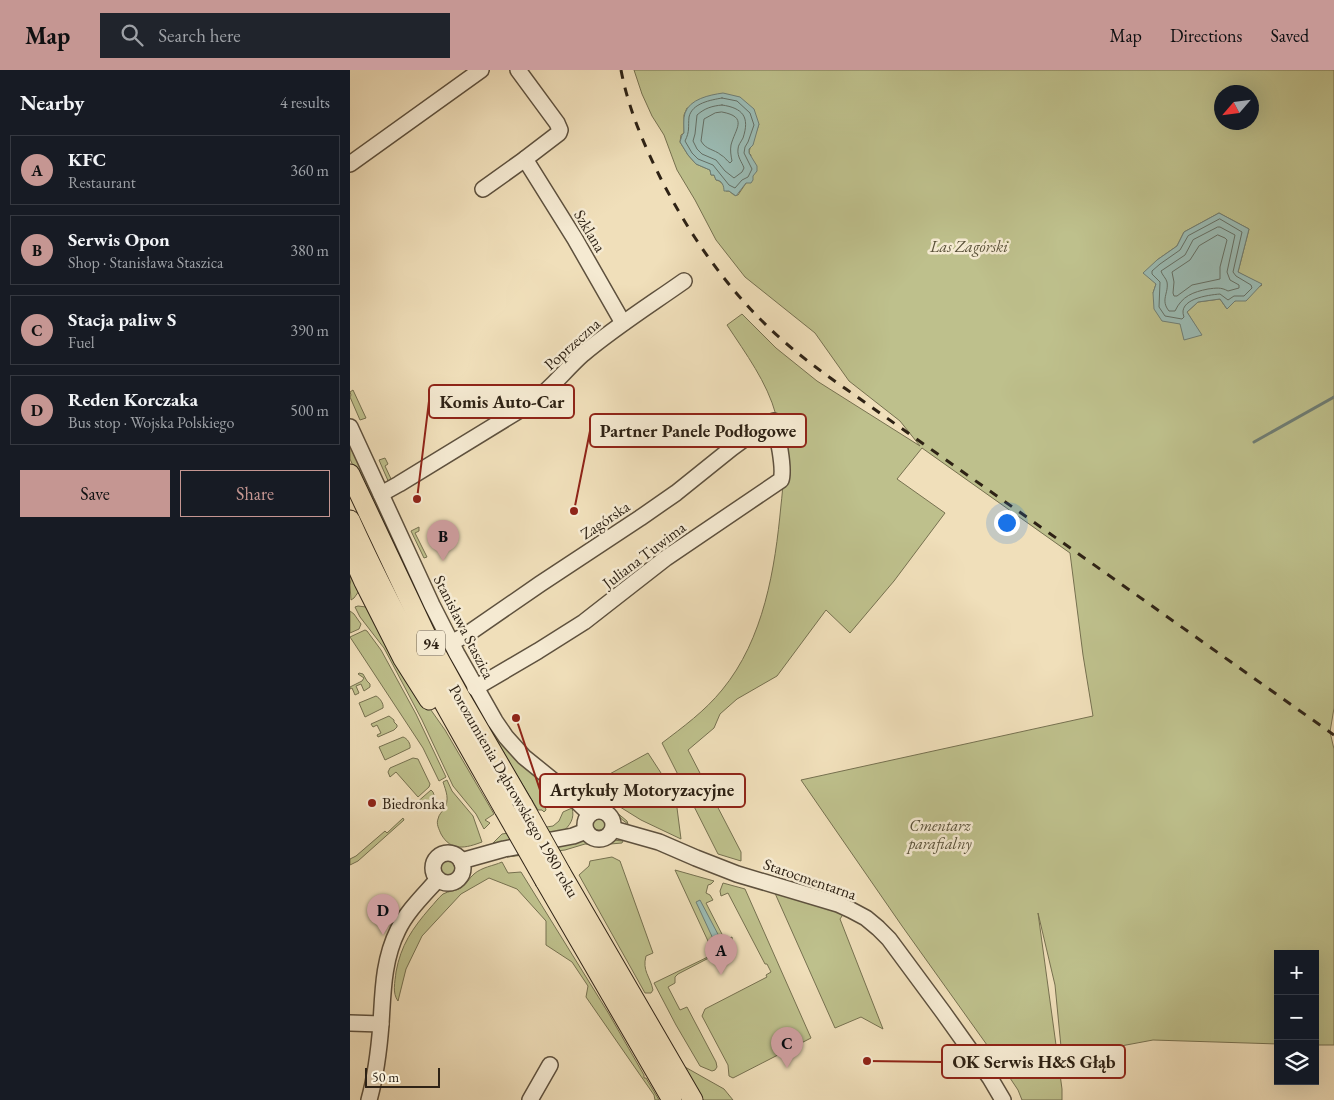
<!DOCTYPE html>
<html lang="en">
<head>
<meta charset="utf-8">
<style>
	:root { --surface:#171b24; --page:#20242c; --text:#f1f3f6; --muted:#9ea1a6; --line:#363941; --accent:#c59692 }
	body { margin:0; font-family:"EB Garamond",serif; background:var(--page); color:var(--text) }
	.controls { position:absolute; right:15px; bottom:15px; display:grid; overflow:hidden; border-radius:0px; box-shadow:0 5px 20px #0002 }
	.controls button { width:45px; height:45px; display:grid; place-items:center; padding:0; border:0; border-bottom:1px solid var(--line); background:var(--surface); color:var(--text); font:25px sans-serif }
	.compass { position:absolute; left:864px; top:15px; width:45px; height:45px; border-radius:50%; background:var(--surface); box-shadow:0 5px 20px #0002; rotate:242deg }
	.scale { position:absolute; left:15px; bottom:12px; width:75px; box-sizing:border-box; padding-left:5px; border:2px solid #2e2215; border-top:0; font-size:14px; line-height:18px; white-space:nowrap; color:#2e2215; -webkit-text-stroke:4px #f5ead2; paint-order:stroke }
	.you { position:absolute; left:656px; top:452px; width:18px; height:18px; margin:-12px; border:4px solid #fff; border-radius:50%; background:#1a73e8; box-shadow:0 0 0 8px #1a73e833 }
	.badge { display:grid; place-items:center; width:32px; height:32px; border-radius:50%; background:var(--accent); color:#111; font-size:16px; font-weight:700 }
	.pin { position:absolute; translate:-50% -41px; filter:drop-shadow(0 1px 2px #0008) }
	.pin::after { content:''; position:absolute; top:26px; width:18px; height:15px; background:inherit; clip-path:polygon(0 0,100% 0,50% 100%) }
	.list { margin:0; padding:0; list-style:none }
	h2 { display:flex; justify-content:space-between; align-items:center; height:65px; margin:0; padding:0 20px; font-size:21px }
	h2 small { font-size:16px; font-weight:400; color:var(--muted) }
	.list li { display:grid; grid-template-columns:32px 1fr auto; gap:15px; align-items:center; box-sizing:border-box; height:70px; margin:0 10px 10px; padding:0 10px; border:1px solid var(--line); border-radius:0px }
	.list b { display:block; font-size:19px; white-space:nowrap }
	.list p { margin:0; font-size:16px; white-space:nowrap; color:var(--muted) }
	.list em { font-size:16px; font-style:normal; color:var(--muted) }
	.actions { display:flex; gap:10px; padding:15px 20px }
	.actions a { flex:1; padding:11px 0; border:1px solid var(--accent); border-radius:0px; text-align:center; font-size:18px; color:var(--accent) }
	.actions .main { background:var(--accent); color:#111 }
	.icon { flex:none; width:28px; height:28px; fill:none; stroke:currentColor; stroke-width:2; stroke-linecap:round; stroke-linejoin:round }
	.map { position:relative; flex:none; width:984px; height:1030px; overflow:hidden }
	header { display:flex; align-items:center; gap:30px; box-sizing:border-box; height:70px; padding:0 25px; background:var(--accent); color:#111 }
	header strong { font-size:24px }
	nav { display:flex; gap:28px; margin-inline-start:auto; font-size:18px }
	.search { width:350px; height:45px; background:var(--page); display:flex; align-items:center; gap:12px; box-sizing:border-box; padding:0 18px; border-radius:0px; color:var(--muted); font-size:19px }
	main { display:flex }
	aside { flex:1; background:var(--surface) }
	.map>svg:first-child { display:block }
</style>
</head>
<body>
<header>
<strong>Map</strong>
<div class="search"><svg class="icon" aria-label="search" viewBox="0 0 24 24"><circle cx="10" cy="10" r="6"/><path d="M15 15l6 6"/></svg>Search here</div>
<nav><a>Map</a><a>Directions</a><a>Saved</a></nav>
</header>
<main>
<aside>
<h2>Nearby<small>4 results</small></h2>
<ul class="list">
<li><span class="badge">A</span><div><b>KFC</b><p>Restaurant</p></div><em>360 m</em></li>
<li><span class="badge">B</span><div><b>Serwis Opon</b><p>Shop · Stanisława Staszica</p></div><em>380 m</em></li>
<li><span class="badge">C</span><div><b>Stacja paliw S</b><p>Fuel</p></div><em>390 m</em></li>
<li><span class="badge">D</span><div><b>Reden Korczaka</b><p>Bus stop · Wojska Polskiego</p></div><em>500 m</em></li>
</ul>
<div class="actions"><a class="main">Save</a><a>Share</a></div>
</aside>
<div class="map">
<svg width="984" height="1030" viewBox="0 0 984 1030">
	<rect width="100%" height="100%" fill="#f0dfba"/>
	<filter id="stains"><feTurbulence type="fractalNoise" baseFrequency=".004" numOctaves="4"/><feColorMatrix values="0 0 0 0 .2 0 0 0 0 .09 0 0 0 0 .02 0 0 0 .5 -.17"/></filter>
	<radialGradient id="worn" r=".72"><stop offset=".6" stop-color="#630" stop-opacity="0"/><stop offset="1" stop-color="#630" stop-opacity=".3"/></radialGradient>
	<!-- green -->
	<g fill="#bec08c" stroke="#767150" fill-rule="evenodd">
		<path d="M284,0H984V638L980,662L984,679V975H965V884H928V974L803,970L712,987L705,915L688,843L712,1019V1030H672L668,1020L652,996L552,856L451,710L743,646L733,585L720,483L572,378L547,409L595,443L544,511L500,563L476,540L427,606L387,629L370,644L364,658L338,680L391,782V791L368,784L312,673C333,657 355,641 372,620C414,569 425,499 431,435C433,418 435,392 433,375C432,365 429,354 426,345C417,312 396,284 377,255L392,244L426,278L467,311L570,376L550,351L499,311L465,263L395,207L366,170L345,130L327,100L314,65L302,46L292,24ZM872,22H902V52H872ZM337,38L409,54C407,61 399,78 399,83L401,85L396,113L388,125H384L379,121H376C374,116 372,111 366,110L364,105H361L360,100L346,94L338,85L330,72L331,65L334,63V45ZM869,143L899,159L888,202L912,215L885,231L877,239L870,229L848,232L837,242L851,265L830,254L803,223L806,214L807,190L827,176L834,162Z"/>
		<path d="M3,320L16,348L10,350L0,327L1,325L0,322Z"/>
		<path d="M0,369L97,578L199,714L219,733L213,736L209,728L195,736L196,740L194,742L192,740H188L154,684V682L152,681L117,627L18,429L0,389Z"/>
		<path d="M35,388L38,394L35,396L42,411L39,413L29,390Z"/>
		<path d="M69,457V461L65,463L77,487L74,488L61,461Z"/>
		<path d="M0,489L9,521L4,528L1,530L0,515L1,509L0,506Z"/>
		<path d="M8,536L16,537L64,616L95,660L144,744L135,750L140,753L134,759L126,744L103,716L72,650L34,578L10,547L5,537Z"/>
		<path d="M0,541L4,544L11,554L9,559L0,563Z"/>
		<path d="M15,560L17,561L31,580L66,644L96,707L89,711L73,678L0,567Z"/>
		<path d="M9,603L13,604L17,611L20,614V617L14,621L11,614L6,616L9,623L5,625L2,618L0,619V617L12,611L14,608L8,604Z"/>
		<path d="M26,626C30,628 34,634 33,638L15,647L9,633Z"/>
		<path d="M39,646L44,650V652L47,655V657L44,660L28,667L27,665L31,663L27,655L23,657L21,654Z"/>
		<path d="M53,667C57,668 61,674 60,678L35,690L29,677Z"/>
		<path d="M298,683L311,703L327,738L331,769L291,750L254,727L256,706Z"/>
		<path d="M63,688L68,689L80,714L79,717L68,727L46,702L40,707L38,702L40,698Z"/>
		<path d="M97,710L102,721L123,746L132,772C116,778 101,782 91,764C89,759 86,754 88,749C89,744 92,742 94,739C100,730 96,721 93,712Z"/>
		<path d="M81,720L83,722C87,731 82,737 72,738L65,734Z"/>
		<path d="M235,724L260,737L277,751L278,754C271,750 266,742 259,738C251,733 243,734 233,726Z"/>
		<path d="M222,738C225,748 220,756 212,762L143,773L152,764L203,756L209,751L213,742Z"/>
		<path d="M53,748L54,750L8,791L0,795V789L6,786L35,761L37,763Z"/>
		<circle cx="249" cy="754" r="6"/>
		<path d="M263,770L273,771L272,773L249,775L235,774L215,780L157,787L233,771L249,774Z"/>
		<path d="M262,787L270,791L303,883L296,886C292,901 300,906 303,920L301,923H295L229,805L239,796L240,791Z"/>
		<circle cx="98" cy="798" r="7"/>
		<path d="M152,792L158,803L171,802L259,944L294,1005V1008H296L309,1030H305L304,1025L236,927L238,916L222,892L196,875V851L167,819L139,808L111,824L72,866L56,899L48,931C42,923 45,912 46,902C51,875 62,859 80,838C84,834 88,828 93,824C98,821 106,821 111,818C117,814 119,808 124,804C132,797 143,796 152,792Z"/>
		<path d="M325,800L364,811L361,814L358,815L356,823L360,825L363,830L356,833L375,870L382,867C383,872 382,875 378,878L328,904L325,907V913L318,917L330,940L337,937L366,992L367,997L365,1000L362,1001L350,996L326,955L304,913L364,884Z"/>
		<path d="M373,813L395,819L461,968L383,1008L379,1006L378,995L352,946L355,939L417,907L416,905L421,902L417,894H415L378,823L371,826L370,821Z"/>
		<path d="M424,821L494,843L490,849L533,959L511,947L485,958Z"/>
		<path d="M335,997L374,1019L383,1030H353L335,1000Z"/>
	</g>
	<!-- water -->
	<g fill="#9bbcb5" stroke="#6f7e75">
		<path d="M373,23L390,27L404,39L409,54L403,75L399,79V83L407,96V101L403,106V110L401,113H396L386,126L379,121H374C374,116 372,110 366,110L364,105H361L360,100L346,94L338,85L330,72L332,65L334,63C334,57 333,49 335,43C340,29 359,25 373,23Z"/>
		<path d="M869,143L899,159L888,202L912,214L896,231H885L877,239L870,229L848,232L837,242L852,265L834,270L830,254L812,251L804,239L803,223L806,214L793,203L807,190L827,176L834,162Z"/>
		<path d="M350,830L371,870L365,873L346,832Z"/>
	</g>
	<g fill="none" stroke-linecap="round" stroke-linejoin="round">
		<!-- shore -->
		<g stroke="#646f65" stroke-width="1">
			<path d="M372,28L387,31L400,43L404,55L398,72L395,77L394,83L402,99L398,107L392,110L385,118L379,115L363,95L348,89L342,83L335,71C340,61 338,57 339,47C342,33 361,30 372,28Z"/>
			<path d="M372,35C393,38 400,47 393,68C391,72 388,75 388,79C387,87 392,92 394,98L392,102L384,108L375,101L366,90L352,84L347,79L343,71L345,64L347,45C355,38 362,36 372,35Z"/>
			<path d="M372,42C399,47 385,59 381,75C380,80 381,86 382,91L380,93C377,91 375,87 371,85C364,79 356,80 351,71L354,49L365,43Z"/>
			<path d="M870,149L892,162L883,202L886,206L901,215L902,218L894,226H884L878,230L870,224C858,225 827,229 834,247L832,249L815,246L809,237L810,212L802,204V201L810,194L830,180L838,166Z"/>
			<path d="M868,157H870L885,165L877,202L880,210L889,215V218L878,221C871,217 866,218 858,219C843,222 832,226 825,241H819C810,230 819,223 817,212C816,208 812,205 811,201L835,185L843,170Z"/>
			<path d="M868,165L875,168L877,170L870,197V209L842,215L827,226H824L823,223L824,212L822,202L840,190L849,176Z"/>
		</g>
		<!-- stream -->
		<path stroke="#6f7e75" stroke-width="3" d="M904,372L984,327"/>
		<!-- minor casing -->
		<g stroke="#5e513e" stroke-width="18">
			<g id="minor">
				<path d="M175,89L225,169L273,253"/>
				<path d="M0,94L131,0"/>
				<path d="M133,119L175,89L209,63L210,60L207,53L168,0"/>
				<path d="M0,357L82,535L107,584L145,651L156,667L174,687L216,721L240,744"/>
				<path d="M31,424L49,414L183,332C202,318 216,299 233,284C265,257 300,235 334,211"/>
				<path d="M101,573L119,563L190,514L290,448L326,423L382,378L412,356L424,351C427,363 435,399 431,410L316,488L234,552L188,581L125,618"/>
				<circle cx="249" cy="755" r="14"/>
				<path d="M263,759L309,772L346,788L387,804L488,834L501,840L516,848L528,858L539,869L593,942L640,1008L653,1030"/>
				<circle cx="98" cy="798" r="15"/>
				<path d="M111,791L154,779L223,766L236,761"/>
				<path d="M0,953L31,954"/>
				<path d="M19,1030C26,1005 29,980 31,954C33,922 33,890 48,860C57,841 74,825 88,809"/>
				<path d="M180,1030L200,995"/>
			</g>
		</g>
		<!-- major casing -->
		<g stroke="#2e2215" stroke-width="21">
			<g id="major">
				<path d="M0,404L77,567L109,625L173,735"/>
				<path d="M0,450C45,550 100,644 154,739"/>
				<path d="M0,481L14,512L53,589L79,630"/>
				<path d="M211,803L343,1030"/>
				<path d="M195,811L322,1030"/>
			</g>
		</g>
		<!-- minor -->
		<use href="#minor" stroke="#f5ead2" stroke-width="15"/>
		<!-- major -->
		<use href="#major" stroke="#f0dfba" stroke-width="19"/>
		<!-- rail -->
		<path stroke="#2e2215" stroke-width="3" stroke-dasharray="9 9" stroke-linecap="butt" d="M271,0C278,37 293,73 310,107C342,170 384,229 438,275C457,291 476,305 496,319L984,665"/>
		<!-- major-bridge casing -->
		<g stroke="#2e2215" stroke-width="21" stroke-linecap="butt">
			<g id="major-bridge">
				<path d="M173,735L211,803"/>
				<path d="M154,739L195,811"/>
			</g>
		</g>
		<!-- major-bridge -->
		<use href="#major-bridge" stroke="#f0dfba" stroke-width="19"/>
	</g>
	<!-- markers -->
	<circle fill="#8f2418" stroke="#f5ead2" stroke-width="2" cx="22" cy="733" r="5"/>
	<g text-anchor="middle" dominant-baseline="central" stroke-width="5" stroke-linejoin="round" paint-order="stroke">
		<!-- shield labels -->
		<rect fill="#f5ead2" stroke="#6a5e4e" stroke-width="1" x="67" y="560.5" width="28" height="25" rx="4"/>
		<g font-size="15" font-weight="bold" fill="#2e2215">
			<text x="81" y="573">94</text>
		</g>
		<!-- street labels -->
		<g font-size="16" fill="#2e2215" stroke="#f5ead2">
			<text transform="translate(240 161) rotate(59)">Szklana</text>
			<text transform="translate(222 274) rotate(-42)">Poprzeczna</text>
			<text transform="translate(255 450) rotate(-34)">Zagórska</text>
			<text transform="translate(294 485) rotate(-37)">Juliana Tuwima</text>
			<text transform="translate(114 557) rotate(63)">Stanisława Staszica</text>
			<text transform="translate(164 721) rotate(60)">Porozumienia Dąbrowskiego 1980 roku</text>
			<text transform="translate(460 809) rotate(19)">Starocmentarna</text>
		</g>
		<!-- park labels -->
		<g font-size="16" font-style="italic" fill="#595139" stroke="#f5ead2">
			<text x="619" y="176">Las Zagórski</text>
			<text x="590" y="755">Cmentarz<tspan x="590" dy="18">parafialny</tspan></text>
		</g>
		<!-- poi labels -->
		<g font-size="16" fill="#2e2215" stroke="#f5ead2" text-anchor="start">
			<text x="32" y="733">Biedronka</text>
		</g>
	</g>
	<!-- callouts -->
	<path fill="none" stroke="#8f2418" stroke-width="2" d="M67 429L79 331M224 441L240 361M166 648L190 720M517 991L592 992"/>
	<g fill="#8f2418" stroke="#f5ead2" stroke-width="2">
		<circle cx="67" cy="429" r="5"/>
		<circle cx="224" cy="441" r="5"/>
		<circle cx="166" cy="648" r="5"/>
		<circle cx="517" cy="991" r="5"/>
	</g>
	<g fill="#f5ead2" stroke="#8f2418" stroke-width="2">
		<rect x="79" y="315" width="145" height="33" rx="5"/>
		<rect x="240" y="344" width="216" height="33" rx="5"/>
		<rect x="190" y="704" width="205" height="33" rx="5"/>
		<rect x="592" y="975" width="183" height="33" rx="5"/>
	</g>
	<g font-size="18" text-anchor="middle" font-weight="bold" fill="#2e2215">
		<text x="152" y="338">Komis Auto-Car</text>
		<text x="348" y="367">Partner Panele Podłogowe</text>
		<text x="292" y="726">Artykuły Motoryzacyjne</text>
		<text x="684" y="998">OK Serwis H&amp;S Głąb</text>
	</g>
	<rect width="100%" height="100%" filter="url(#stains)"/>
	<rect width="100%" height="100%" fill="url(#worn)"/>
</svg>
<div class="controls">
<button>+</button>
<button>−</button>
<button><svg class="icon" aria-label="layers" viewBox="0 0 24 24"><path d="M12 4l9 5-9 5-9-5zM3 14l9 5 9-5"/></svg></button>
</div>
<svg class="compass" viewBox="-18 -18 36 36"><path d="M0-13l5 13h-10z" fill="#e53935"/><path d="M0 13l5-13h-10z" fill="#9ea1a6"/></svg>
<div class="scale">50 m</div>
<div class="you"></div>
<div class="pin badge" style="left:371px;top:905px">A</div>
<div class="pin badge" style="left:93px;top:491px">B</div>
<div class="pin badge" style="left:437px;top:998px">C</div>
<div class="pin badge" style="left:33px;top:865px">D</div>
</div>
</main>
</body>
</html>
